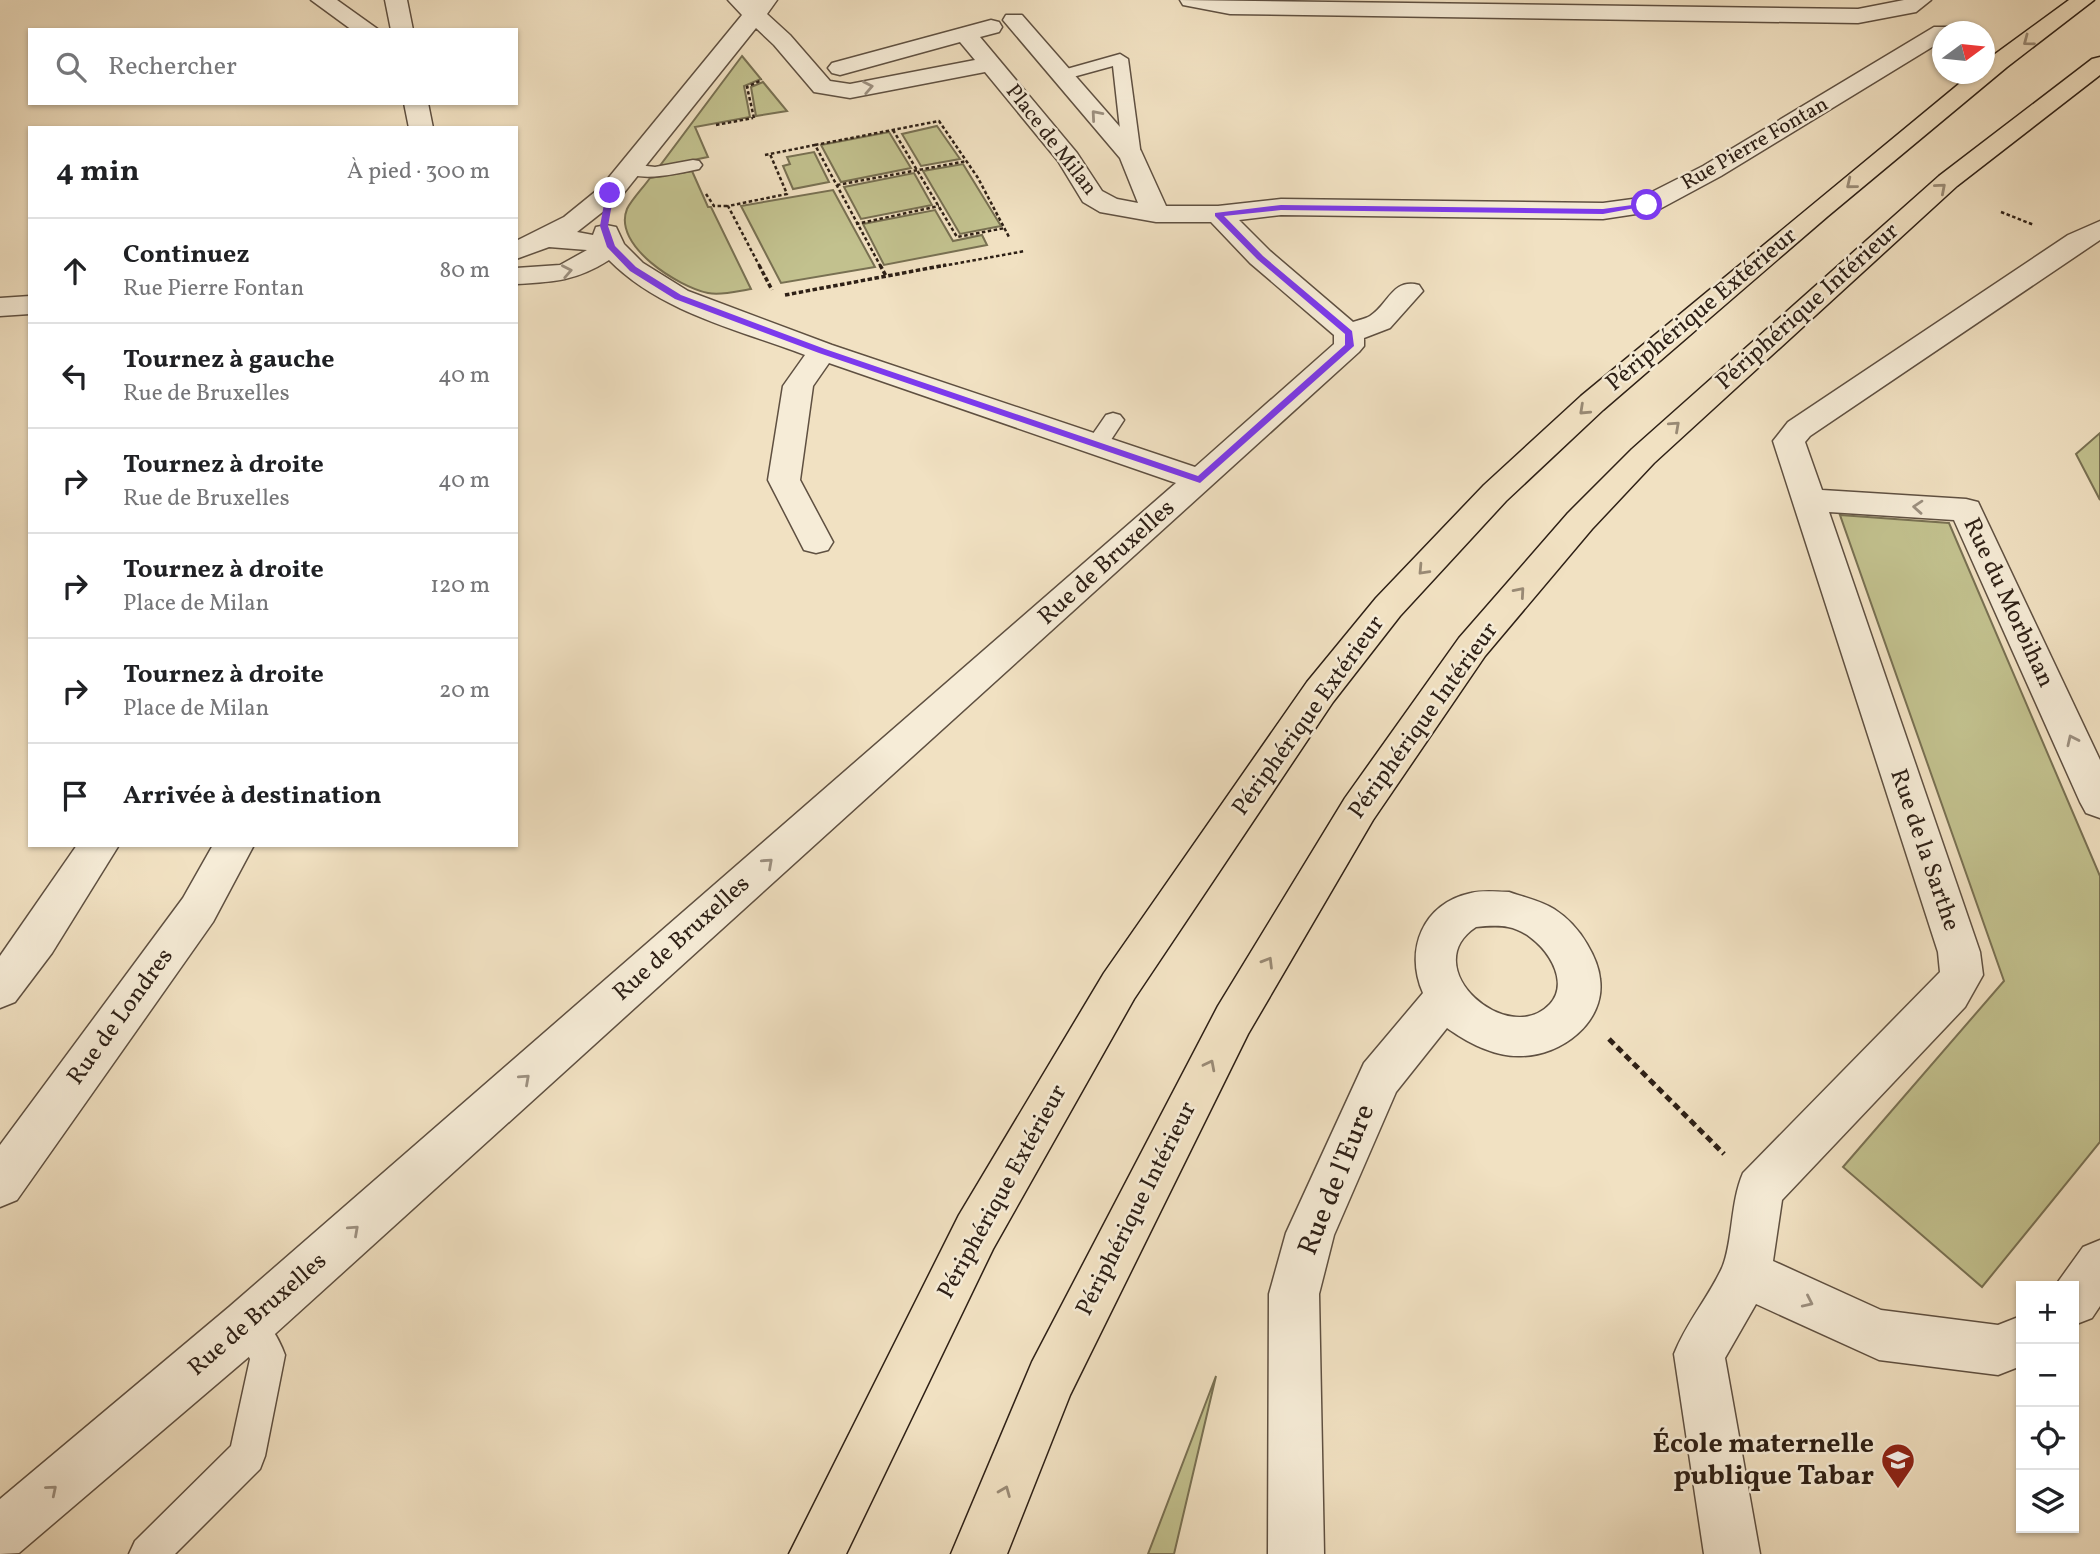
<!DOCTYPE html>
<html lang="fr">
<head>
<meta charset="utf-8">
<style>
	:root { --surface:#fff; --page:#f2f2f2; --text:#202124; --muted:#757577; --line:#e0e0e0 }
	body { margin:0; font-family:Vollkorn,serif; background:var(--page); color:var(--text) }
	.controls { position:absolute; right:21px; bottom:21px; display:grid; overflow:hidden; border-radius:0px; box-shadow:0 2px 5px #0004 }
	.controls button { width:63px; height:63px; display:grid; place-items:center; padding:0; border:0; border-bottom:2px solid var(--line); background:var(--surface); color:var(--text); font:35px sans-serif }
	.compass { position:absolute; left:1932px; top:21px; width:63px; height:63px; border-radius:50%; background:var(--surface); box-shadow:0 2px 5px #0004; rotate:75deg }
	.stop { position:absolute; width:21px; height:21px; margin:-16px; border:5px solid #7c3aed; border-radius:50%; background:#fff }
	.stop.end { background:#7c3aed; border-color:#fff; box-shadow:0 2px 7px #0008 }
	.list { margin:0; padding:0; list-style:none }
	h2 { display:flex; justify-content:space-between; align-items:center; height:91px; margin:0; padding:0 28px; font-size:30px }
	h2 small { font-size:23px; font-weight:400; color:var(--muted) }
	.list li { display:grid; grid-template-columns:46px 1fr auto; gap:21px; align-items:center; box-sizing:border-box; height:105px; padding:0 28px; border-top:2px solid var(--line) }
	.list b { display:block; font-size:26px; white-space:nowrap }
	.list p { margin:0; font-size:23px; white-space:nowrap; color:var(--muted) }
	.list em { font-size:23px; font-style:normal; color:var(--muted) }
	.icon { flex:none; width:38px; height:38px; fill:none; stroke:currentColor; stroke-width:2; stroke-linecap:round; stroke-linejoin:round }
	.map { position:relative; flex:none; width:2100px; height:1554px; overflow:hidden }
	.search { position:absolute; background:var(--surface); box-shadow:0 2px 5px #0004; left:28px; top:28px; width:490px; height:77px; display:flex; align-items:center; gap:18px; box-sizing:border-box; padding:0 24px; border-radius:0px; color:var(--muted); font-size:26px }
	.panel { position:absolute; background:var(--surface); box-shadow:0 2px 5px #0004; left:28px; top:126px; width:490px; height:721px; border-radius:0px }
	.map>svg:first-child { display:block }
</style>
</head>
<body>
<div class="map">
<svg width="2100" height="1554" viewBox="0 0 2100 1554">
	<rect width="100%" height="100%" fill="#f1e1c2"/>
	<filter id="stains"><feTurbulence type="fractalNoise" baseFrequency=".00286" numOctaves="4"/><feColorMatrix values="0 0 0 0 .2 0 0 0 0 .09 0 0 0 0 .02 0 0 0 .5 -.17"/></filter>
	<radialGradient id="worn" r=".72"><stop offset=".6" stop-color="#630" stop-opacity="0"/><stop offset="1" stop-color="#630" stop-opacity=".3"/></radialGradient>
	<!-- green -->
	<g fill="#c2c18e" stroke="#787052" stroke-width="2">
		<path d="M742,56L761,79L744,86L750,117L695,127L708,157L659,167Z"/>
		<path d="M763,82L787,111L756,116L751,87Z"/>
		<path d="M937,126L960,159L921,166L902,134Z"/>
		<path d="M889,132L911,168L841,182L821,145Z"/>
		<path d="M814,152L829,182L793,189L783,166L790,164L787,157Z"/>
		<path d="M963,164L1001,226L960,234L923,171Z"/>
		<path d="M692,171L708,207H711L751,289C738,291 721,296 708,293C679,287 612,246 627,209C632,199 643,188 650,178Z"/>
		<path d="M914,173L932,205L861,219L844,187Z"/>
		<path d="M833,190L875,267L781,283L741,206Z"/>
		<path d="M935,210L953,241L982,235L987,245L884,265L863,224Z"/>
		<path d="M2100,433V500L2076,454Z"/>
		<path d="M1840,515L1949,523L2100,876V1142L1982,1287L1843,1167L2004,981Z"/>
		<path d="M1216,1376L1174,1554H1148Z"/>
	</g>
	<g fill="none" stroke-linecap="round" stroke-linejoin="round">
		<!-- lane casing -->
		<g stroke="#5f5041" stroke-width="3">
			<g id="lane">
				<path d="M1120,54L1128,59L1141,156L1132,161L1123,156L1113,66L1062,80L1054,75L1056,72Z"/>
				<path d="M693,160L699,161L702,165L699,169C680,173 636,184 621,169L630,164L655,167Z"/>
				<path d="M1113,413L1120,415L1124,420L1105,449H1089L1086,444L1106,415Z"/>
				<path d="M247,1308C266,1316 278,1336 285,1355L265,1456L260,1469L175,1554H129L135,1541L231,1446L250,1359L230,1325L235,1313Z"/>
			</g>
		</g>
		<!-- street casing -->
		<g stroke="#5f5041" stroke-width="3">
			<g id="street">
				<path d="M311,0H337L379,30H352Z"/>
				<path d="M385,0H407L413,30H391Z"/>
				<path d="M728,0H777L767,14L790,35L830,81L850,84L975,60L960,42L840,75L832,73L828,68L832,63L991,20L999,22L1002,27L999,32L980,37L1077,153L1102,191L1117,199L1138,203L1120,158L1003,20L1006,15H1022L1141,151L1166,206H1218L1281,199L1603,203L1640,198L1703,166L1934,27H1950L1953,32H1942V41L1721,176L1656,211L1603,219L1281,215L1239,220L1270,251L1353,322C1358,320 1365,319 1370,316C1389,304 1392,278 1419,285L1423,291L1390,328L1364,338V346L1359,352L265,1343L19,1553L0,1554V1499L229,1307L1176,483L829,363L813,386L800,480L833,542L828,550L816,553L804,550L768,480L783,386L805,355C739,330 660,312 609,260C576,281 554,282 516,284V268L560,265L587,250L549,247L516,259V241L564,217L601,187L742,15ZM756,28L774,45L814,92L850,98L985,72L1058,161L1083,202L1100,212L1156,222H1211L1250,263L1334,335V344L1195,467L832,345L688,291L643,263L624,244L616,227L606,225L596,227L593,235L577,232L619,199Z"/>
				<path d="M1180,0L1858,9L1904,0H1931L1916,12L1858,23L1230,14L1183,5Z"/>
				<path d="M404,103H428L433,128H409Z"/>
				<path d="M2100,221V240L1810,436L1805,442L1822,490L1966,499L1978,502L2100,760V818L2086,813L2080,802L1954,520L1829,512L1980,952L1983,975L1965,1007L1782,1200L1773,1261L1881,1310L1998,1325L2021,1316V1366L1998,1375L1879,1360L1756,1304L1725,1358L1760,1554H1704L1674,1354C1686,1323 1708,1298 1722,1268C1733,1243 1730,1203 1743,1173L1940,972L1938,952L1773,441L1788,422L2068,235Z"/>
				<path d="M30,296V314L0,316V298Z"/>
				<path d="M77,845H119L52,953L15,1002L0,1008V956Z"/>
				<path d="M213,845H254L213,922L17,1200L0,1207V1145L183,898Z"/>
				<path d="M1509,892C1523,897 1541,901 1554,909C1568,918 1579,930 1587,944C1593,954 1599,967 1600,979C1606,1022 1561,1056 1521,1056C1495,1057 1468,1043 1447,1028L1396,1092L1334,1235L1319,1294L1324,1554H1268L1269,1294L1286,1233L1364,1063L1423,993C1404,950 1423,903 1471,893C1483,890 1497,892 1509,892ZM1476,927C1486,926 1499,925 1508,927C1538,932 1574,978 1550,1004C1508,1049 1415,967 1476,927Z"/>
				<path d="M2100,1240V1306L2092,1318L2074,1325V1286H2055L2083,1247Z"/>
			</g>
		</g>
		<!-- highway casing -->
		<g stroke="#2e2016" stroke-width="3">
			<g id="highway">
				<path d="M2069,0H2094L2007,67L1828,216L1603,410L1506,501L1400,616L1333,702L1134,999L993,1249L846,1554H789L959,1215L1104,973L1307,682L1376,598L1484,485L1581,396L1971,74H1984V62L1991,57Z"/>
				<path d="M2100,57V75L1957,186L1654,463L1592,529L1485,656L1373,820L1248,1034L1070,1395L1007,1554H951L1032,1362L1218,1006L1345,798L1459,638L1568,513L1632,449L1939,176L2092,59Z"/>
			</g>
		</g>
		<!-- path-far2 -->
		<g stroke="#2e2016" stroke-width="2.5" stroke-dasharray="3.5 2.5" stroke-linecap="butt">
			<path d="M754,118L747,87L762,80"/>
			<path d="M716,125L753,118"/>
			<path d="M893,130L957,237L1005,228"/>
			<path d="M815,145L939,121L978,178L1009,237"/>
			<path d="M765,155L815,145L881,267"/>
			<path d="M837,185L967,161"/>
			<path d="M706,194L714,206H728"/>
			<path d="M2001,212L2034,225"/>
			<path d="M856,224L939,206"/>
			<path d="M760,267L728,206L787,194L770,154"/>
			<path d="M937,267L1025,251"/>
		</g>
		<!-- path-far1 -->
		<g stroke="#2e2016" stroke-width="3.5" stroke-dasharray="4.5 2.5" stroke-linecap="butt">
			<path d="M759,265L772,290"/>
			<path d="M880,265L886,276"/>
			<path d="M785,295L946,265"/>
		</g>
		<!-- path -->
		<path stroke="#2e2016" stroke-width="5" stroke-dasharray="7 4.5" stroke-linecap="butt" d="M1609,1039L1724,1154"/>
		<!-- lane -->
		<use href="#lane" fill="#f6ecd7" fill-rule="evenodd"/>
		<!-- street -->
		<use href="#street" fill="#f6ecd7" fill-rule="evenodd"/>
		<!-- highway -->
		<use href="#highway" fill="#f1e1c2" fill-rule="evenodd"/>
	</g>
	<!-- one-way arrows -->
	<defs><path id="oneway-chevron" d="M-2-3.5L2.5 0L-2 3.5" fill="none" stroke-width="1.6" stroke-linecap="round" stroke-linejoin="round" transform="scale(1.75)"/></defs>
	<g stroke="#998a75">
		<use href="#oneway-chevron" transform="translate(2028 41) rotate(143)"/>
		<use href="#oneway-chevron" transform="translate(1851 184) rotate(141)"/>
		<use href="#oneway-chevron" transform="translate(1941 188) rotate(-41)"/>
		<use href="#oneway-chevron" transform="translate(1584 410) rotate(137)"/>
		<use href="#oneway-chevron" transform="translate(1675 426) rotate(-42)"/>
		<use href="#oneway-chevron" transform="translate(1423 570) rotate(133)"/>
		<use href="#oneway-chevron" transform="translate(1520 592) rotate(-49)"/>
		<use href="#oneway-chevron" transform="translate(1268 962) rotate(-59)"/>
		<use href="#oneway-chevron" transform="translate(1210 1065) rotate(-63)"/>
		<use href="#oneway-chevron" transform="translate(1005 1491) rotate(-68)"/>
	</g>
	<g stroke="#9c9080">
		<use href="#oneway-chevron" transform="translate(868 87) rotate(-11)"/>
		<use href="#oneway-chevron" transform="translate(1096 115) rotate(-131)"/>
		<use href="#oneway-chevron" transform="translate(567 271) rotate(-11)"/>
		<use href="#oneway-chevron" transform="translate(1918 507) rotate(-176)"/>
		<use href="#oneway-chevron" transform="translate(2072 740) rotate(-115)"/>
		<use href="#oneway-chevron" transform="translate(768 863) rotate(-42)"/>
		<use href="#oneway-chevron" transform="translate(525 1079) rotate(-42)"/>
		<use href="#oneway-chevron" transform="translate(354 1230) rotate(-42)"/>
		<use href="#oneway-chevron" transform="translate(1808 1302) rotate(25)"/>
		<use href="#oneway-chevron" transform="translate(52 1490) rotate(-40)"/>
	</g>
	<!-- route -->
	<path fill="#7c3aed" d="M610,191L614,193L608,226L615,246L636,267L681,295L825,349L1198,476L1345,345V334L1257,259L1215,216V213L1281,205L1603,209L1647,203L1651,205L1603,214L1281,210L1224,216L1263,256L1352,331L1354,346L1200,483L819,353L675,299L630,271L607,247L600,226L606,193Z"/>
	<!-- icons -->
	<defs>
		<g id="school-pin" transform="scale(1.75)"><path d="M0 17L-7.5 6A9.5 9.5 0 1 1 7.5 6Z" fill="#8f2418" stroke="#f6ecd7"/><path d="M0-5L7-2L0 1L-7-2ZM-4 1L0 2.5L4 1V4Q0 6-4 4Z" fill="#fff"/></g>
	</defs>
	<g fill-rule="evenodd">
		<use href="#school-pin" x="1898" y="1460"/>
	</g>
	<g text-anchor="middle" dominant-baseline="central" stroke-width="5" stroke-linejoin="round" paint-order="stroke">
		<!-- far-street labels -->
		<g font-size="21" fill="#2e2016" stroke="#f6ecd7">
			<text transform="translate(1051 140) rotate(52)">Place de Milan</text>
			<text transform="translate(1755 144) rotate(-30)">Rue Pierre Fontan</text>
		</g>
		<!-- street labels -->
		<g font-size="24" fill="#2e2016" stroke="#f6ecd7">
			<text transform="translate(1808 307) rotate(-42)">Périphérique Intérieur</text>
			<text transform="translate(1702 310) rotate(-40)">Périphérique Extérieur</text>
			<text transform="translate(1107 563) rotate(-42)">Rue de Bruxelles</text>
			<text transform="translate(2008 603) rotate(65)">Rue du Morbihan</text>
			<text transform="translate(1309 716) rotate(-54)">Périphérique Extérieur</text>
			<text transform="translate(1424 721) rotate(-54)">Périphérique Intérieur</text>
			<text transform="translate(1924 850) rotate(71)">Rue de la Sarthe</text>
			<text transform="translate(682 939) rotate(-42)">Rue de Bruxelles</text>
			<text transform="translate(121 1017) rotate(-54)">Rue de Londres</text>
			<text transform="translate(1003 1192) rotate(-61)">Périphérique Extérieur</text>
			<text transform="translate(1137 1209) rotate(-63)">Périphérique Intérieur</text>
			<text transform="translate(258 1315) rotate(-41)">Rue de Bruxelles</text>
		</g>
		<!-- near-street labels -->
		<g font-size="28" fill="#2e2016" stroke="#f6ecd7">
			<text transform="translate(1337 1180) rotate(-68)">Rue de l'Eure</text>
		</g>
		<!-- near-poi labels -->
		<g font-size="28" font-weight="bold" fill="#2e2016" stroke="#f6ecd7" text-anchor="end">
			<text x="1874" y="1444">École maternelle<tspan x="1874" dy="32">publique Tabar</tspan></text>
		</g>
	</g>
	<rect width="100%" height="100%" filter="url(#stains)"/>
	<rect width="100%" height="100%" fill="url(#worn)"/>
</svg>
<div class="controls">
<button>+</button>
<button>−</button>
<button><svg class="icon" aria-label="locate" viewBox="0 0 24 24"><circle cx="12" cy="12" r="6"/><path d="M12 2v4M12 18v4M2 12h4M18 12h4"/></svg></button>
<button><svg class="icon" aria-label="layers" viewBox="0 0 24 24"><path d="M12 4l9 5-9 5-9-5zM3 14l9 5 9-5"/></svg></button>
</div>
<svg class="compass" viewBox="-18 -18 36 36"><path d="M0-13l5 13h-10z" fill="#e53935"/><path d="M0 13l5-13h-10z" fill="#757577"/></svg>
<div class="stop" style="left:1647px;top:205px"></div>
<div class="stop end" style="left:610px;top:193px"></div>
<div class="search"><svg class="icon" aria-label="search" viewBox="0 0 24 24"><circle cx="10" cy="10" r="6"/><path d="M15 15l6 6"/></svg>Rechercher</div>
<section class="panel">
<h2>4 min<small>À pied · 300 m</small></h2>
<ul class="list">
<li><svg class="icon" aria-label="ahead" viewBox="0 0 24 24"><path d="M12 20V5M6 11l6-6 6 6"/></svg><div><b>Continuez</b><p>Rue Pierre Fontan</p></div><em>80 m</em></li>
<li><svg class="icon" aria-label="left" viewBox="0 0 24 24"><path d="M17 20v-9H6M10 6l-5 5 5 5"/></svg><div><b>Tournez à gauche</b><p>Rue de Bruxelles</p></div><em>40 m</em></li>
<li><svg class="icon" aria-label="right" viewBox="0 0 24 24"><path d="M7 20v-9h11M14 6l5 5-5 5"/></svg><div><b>Tournez à droite</b><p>Rue de Bruxelles</p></div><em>40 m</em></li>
<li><svg class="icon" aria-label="right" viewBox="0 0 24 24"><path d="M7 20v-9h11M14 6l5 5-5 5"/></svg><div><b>Tournez à droite</b><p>Place de Milan</p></div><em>120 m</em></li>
<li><svg class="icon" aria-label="right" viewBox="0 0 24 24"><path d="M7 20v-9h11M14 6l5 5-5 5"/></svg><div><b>Tournez à droite</b><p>Place de Milan</p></div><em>20 m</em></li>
<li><svg class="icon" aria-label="arrive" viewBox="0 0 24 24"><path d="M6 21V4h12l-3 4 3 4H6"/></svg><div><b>Arrivée à destination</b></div></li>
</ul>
</section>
</div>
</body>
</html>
